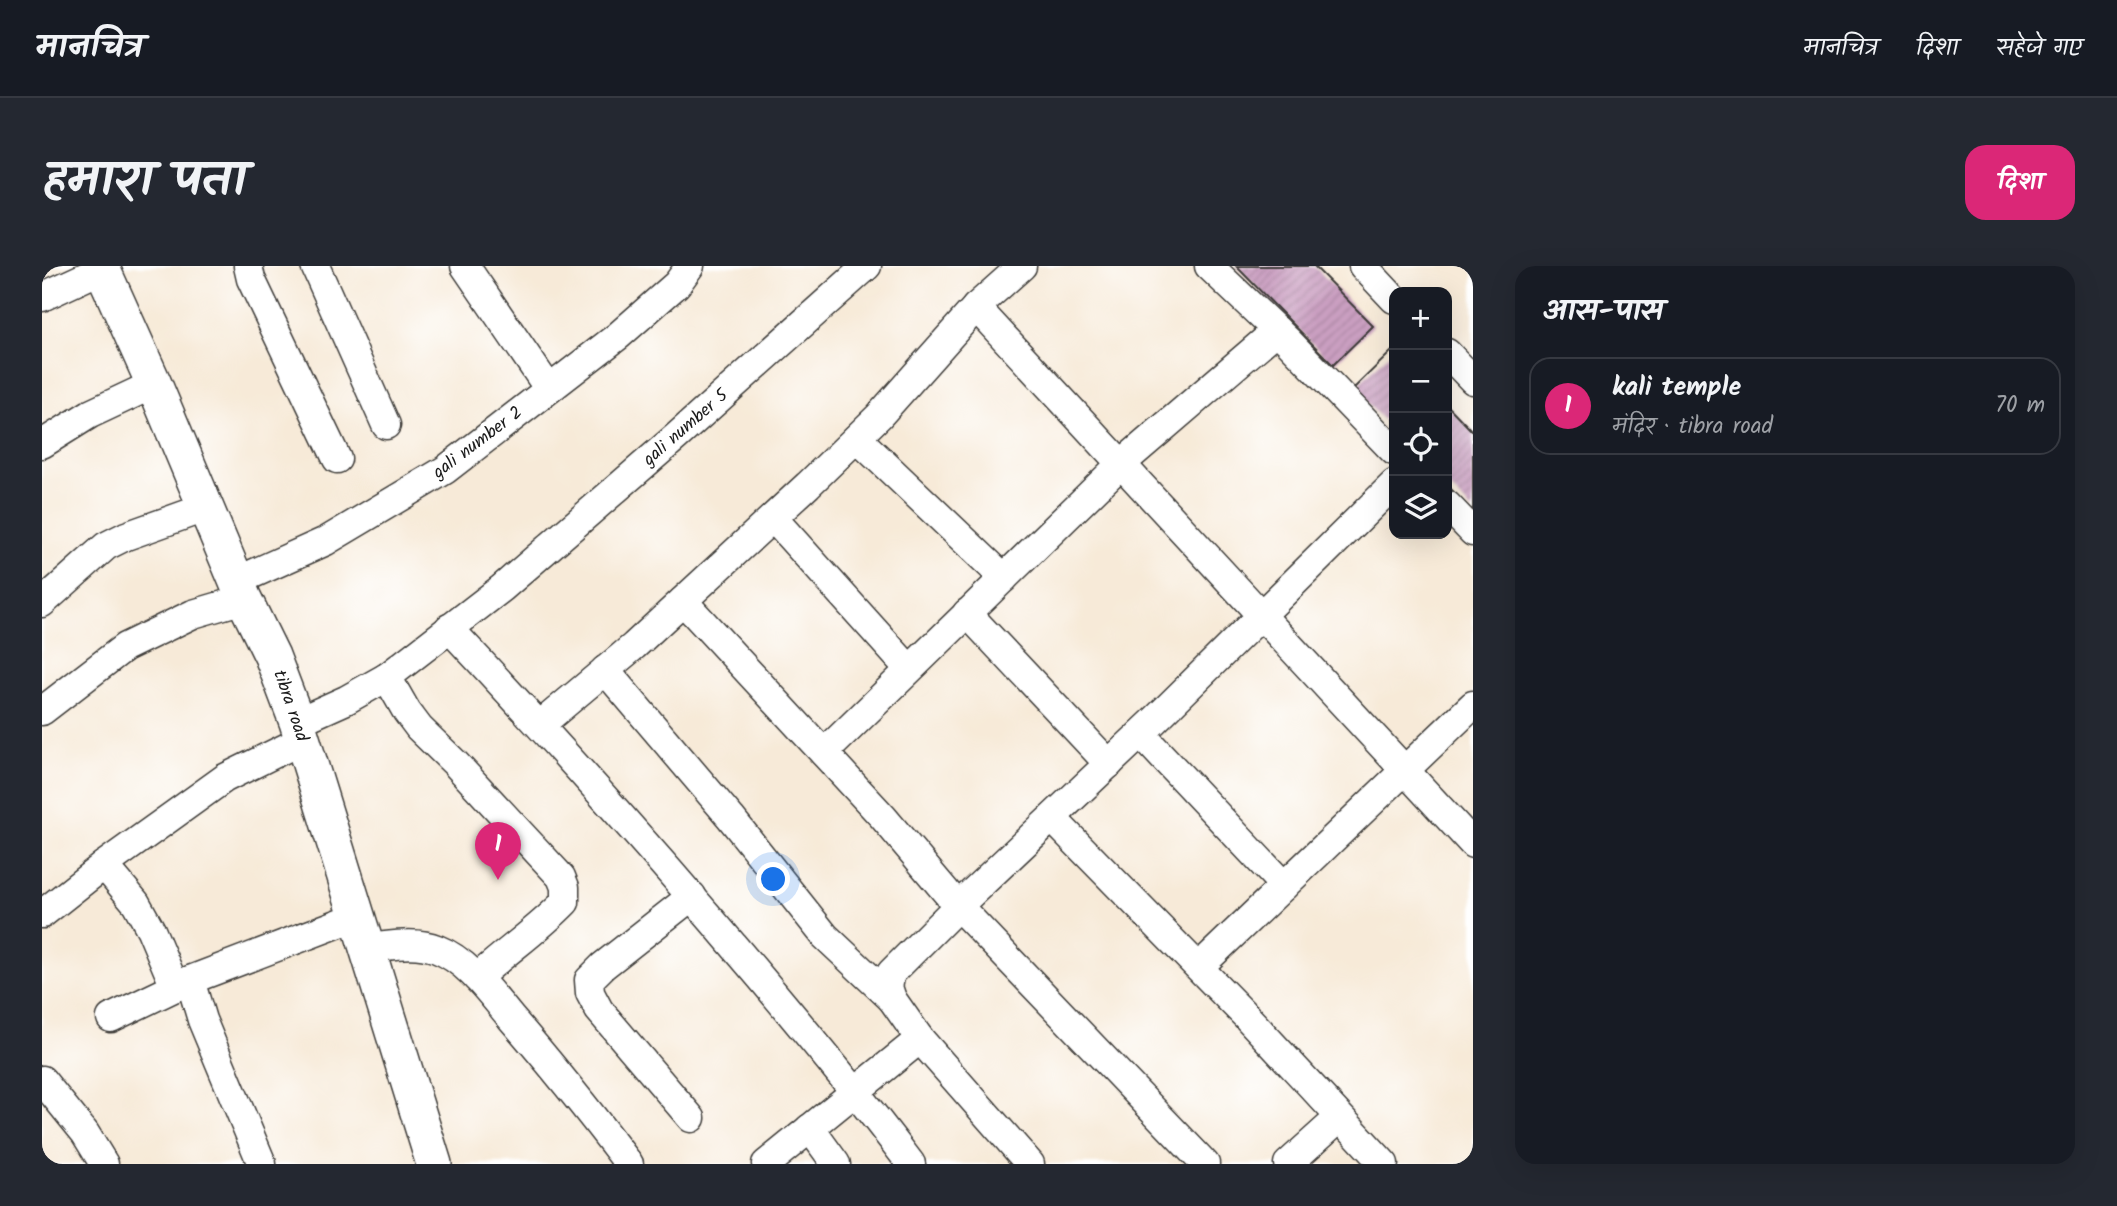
<!DOCTYPE html>
<html lang="hi">
<head>
<meta charset="utf-8">
<style>
	:root { --surface:#171b24; --page:#242831; --text:#f1f3f6; --muted:#9ea1a6; --line:#363941; --accent:#db2777 }
	body { margin:0; font-family:Kalam,"Playpen Sans Deva",sans-serif; background:var(--page); color:var(--text) }
	.controls { position:absolute; right:21px; top:21px; display:grid; overflow:hidden; border-radius:14px; box-shadow:0 7px 28px #0002 }
	.controls button { width:63px; height:63px; display:grid; place-items:center; padding:0; border:0; border-bottom:2px solid var(--line); background:var(--surface); color:var(--text); font:35px sans-serif }
	.you { position:absolute; left:732px; top:614px; width:24px; height:24px; margin:-18px; border:5px solid #fff; border-radius:50%; background:#1a73e8; box-shadow:0 0 0 10px #1a73e833 }
	.badge { display:grid; place-items:center; width:46px; height:46px; border-radius:50%; background:var(--accent); color:#fff; font-size:23px; font-weight:700 }
	.pin { position:absolute; translate:-50% -58px; filter:drop-shadow(0 2px 4px #0008) }
	.pin::after { content:''; position:absolute; top:37px; width:24px; height:21px; background:inherit; clip-path:polygon(0 0,100% 0,50% 100%) }
	.list { margin:0; padding:0; list-style:none }
	h2 { display:flex; justify-content:space-between; align-items:center; height:91px; margin:0; padding:0 28px; font-size:30px }
	h2 small { font-size:23px; font-weight:400; color:var(--muted) }
	.list li { display:grid; grid-template-columns:46px 1fr auto; gap:21px; align-items:center; box-sizing:border-box; height:98px; margin:0 14px 14px; padding:0 14px; border:2px solid var(--line); border-radius:21px }
	.list b { display:block; font-size:26px; white-space:nowrap }
	.list p { margin:0; font-size:23px; white-space:nowrap; color:var(--muted) }
	.list em { font-size:23px; font-style:normal; color:var(--muted) }
	.icon { flex:none; width:38px; height:38px; fill:none; stroke:currentColor; stroke-width:2; stroke-linecap:round; stroke-linejoin:round }
	.map { position:relative; flex:none; width:1431px; height:898px; overflow:hidden; border-radius:21px }
	header { display:flex; align-items:center; gap:42px; box-sizing:border-box; height:98px; padding:0 35px; background:var(--surface); border-bottom:2px solid var(--line) }
	header strong { font-size:33px }
	nav { display:flex; gap:38px; margin-inline-start:auto; font-size:24px }
	.intro { display:flex; align-items:center; justify-content:space-between; box-sizing:border-box; height:168px; padding:0 42px }
	h1 { margin:0; font-size:49px }
	.button { padding:18px 32px; border-radius:21px; background:var(--accent); color:#fff; font-size:24px; font-weight:700 }
	main { display:flex; gap:42px; padding:0 42px }
	aside { flex:1; background:var(--surface); border-radius:21px; box-shadow:0 7px 28px #0002 }
	.map>svg:first-child { display:block }
</style>
</head>
<body>
<header>
<strong>मानचित्र</strong>
<nav><a>मानचित्र</a><a>दिशा</a><a>सहेजे गए</a></nav>
</header>
<div class="intro"><h1>हमारा पता</h1><a class="button">दिशा</a></div>
<main>
<div class="map">
<svg width="1431" height="898" viewBox="0 0 1431 898">
	<defs>
		<pattern id="building-hatch" width="6" height="6" patternUnits="userSpaceOnUse" patternTransform="scale(1.75)"><rect width="6" height="6" fill="#ca9fc1"/><path d="M-1 1l2-2M0 6l6-6M5 7l2-2" fill="none" stroke="#ad88a5"/></pattern>
	</defs>
	<rect width="100%" height="100%" fill="#fff"/>
	<filter id="ink" filterUnits="userSpaceOnUse"><feTurbulence type="fractalNoise" baseFrequency=".0143" numOctaves="2"/><feDisplacementMap in="SourceGraphic" scale="14" xChannelSelector="R" yChannelSelector="G"/><feConvolveMatrix kernelMatrix="1 2 1 2 8 2 1 2 1" color-interpolation-filters="sRGB"/></filter>
	<filter id="wash" filterUnits="userSpaceOnUse"><feTurbulence type="fractalNoise" baseFrequency=".00686" numOctaves="4" result="noise"/><feDisplacementMap in="SourceGraphic" scale="28" xChannelSelector="R" yChannelSelector="G"/><feGaussianBlur stdDeviation="1.57" result="paint"/><feColorMatrix in="noise" values="0 0 0 0 0 0 0 0 0 0 0 0 0 0 0 0 0 1.4 0 .05"/><feComposite in="paint" operator="in"/></filter>
	<g filter="url(#wash)">
		<rect width="100%" height="100%" fill="#f7ead8"/>
		<g id="blocks">
			<!-- building -->
			<g fill="url(#building-hatch)">
				<path d="M1194,0H1272L1331,60L1291,99Z"/>
				<path d="M1352,83V165L1311,123Z"/>
				<path d="M1405,139L1431,166V246L1405,219Z"/>
			</g>
		</g>
	</g>
	<g filter="url(#ink)">
		<use href="#blocks" fill-opacity="0" stroke="#3d3b38" stroke-width="2"/>
		<g fill="none" stroke-linecap="round" stroke-linejoin="round">
			<!-- minor casing -->
			<g stroke="#3d3b38" stroke-width="31">
				<g id="minor">
					<path d="M206,0L209,13L295,193"/>
					<path d="M273,0L344,159"/>
					<path d="M423,0L507,123"/>
					<path d="M1167,0L1247,76L1352,185"/>
					<path d="M1321,0L1352,33"/>
					<path d="M0,31L60,3"/>
					<path d="M934,41L1431,578"/>
					<path d="M1405,87L1431,114"/>
					<path d="M815,172L962,312"/>
					<path d="M0,178L48,148L112,118"/>
					<path d="M1405,239L1431,266"/>
					<path d="M731,252L867,403"/>
					<path d="M195,315L284,275L403,204L576,70L635,18L648,0"/>
					<path d="M641,335L841,551L916,640L1163,898"/>
					<path d="M0,337L64,280L84,270L165,241"/>
					<path d="M925,347L1067,498"/>
					<path d="M407,362C514,476 618,592 719,712C770,773 821,834 869,898"/>
					<path d="M563,404L689,552L783,670L850,733"/>
					<path d="M345,411L365,446L377,462L413,497L519,611L523,621V636C496,664 463,686 435,712"/>
					<path d="M0,445L83,381L151,348L202,333"/>
					<path d="M255,456L304,434L345,411L460,322L634,171L825,0"/>
					<path d="M498,459L592,380L766,219L837,150L934,41L980,0"/>
					<path d="M1099,468L1242,620"/>
					<path d="M782,487L1079,198L1235,64"/>
					<path d="M1011,553L1205,751L1342,898"/>
					<path d="M62,599L94,637L109,664L133,721"/>
					<path d="M0,648L62,599L183,512L260,474"/>
					<path d="M326,682C348,680 373,674 395,683C426,695 448,727 469,752C510,799 549,848 587,898"/>
					<path d="M1157,701L1431,439"/>
					<path d="M148,714L160,754L220,898"/>
					<path d="M69,752L148,714L316,650"/>
					<path d="M0,814L43,867L62,898"/>
					<path d="M649,852L557,744L548,727L547,714L561,700L650,630"/>
					<path d="M768,862L794,898"/>
					<path d="M724,898L878,773"/>
					<path d="M988,898L878,773L850,733L846,721L849,707L916,640L1111,456L1352,218"/>
					<path d="M1246,898L1297,852"/>
				</g>
			</g>
			<!-- tertiary casing -->
			<g stroke="#3d3b38" stroke-width="38">
				<path id="tertiary" d="M59,0L112,118L202,333L230,390L255,456L392,898"/>
			</g>
			<!-- minor -->
			<use href="#minor" stroke="#fff" stroke-width="28"/>
			<!-- tertiary -->
			<use href="#tertiary" stroke="#fff" stroke-width="35"/>
		</g>
	</g>
	<g text-anchor="middle" dominant-baseline="central" stroke-width="7" stroke-linejoin="round" paint-order="stroke">
		<!-- street labels -->
		<g font-size="18" fill="#1c1c1c" stroke="#fff">
			<text transform="translate(644 162) rotate(-41)">gali number 5</text>
			<text transform="translate(436 177) rotate(-37)">gali number 2</text>
			<text transform="translate(248 440) rotate(71)">tibra road</text>
		</g>
	</g>
</svg>
<div class="controls">
<button>+</button>
<button>−</button>
<button><svg class="icon" aria-label="locate" viewBox="0 0 24 24"><circle cx="12" cy="12" r="6"/><path d="M12 2v4M12 18v4M2 12h4M18 12h4"/></svg></button>
<button><svg class="icon" aria-label="layers" viewBox="0 0 24 24"><path d="M12 4l9 5-9 5-9-5zM3 14l9 5 9-5"/></svg></button>
</div>
<div class="you"></div>
<div class="pin badge" style="left:456px;top:614px">1</div>
</div>
<aside>
<h2>आस-पास<small></small></h2>
<ul class="list">
<li><span class="badge">1</span><div><b>kali temple</b><p>मंदिर · tibra road</p></div><em>70 m</em></li>
</ul>
</aside>
</main>
</body>
</html>
